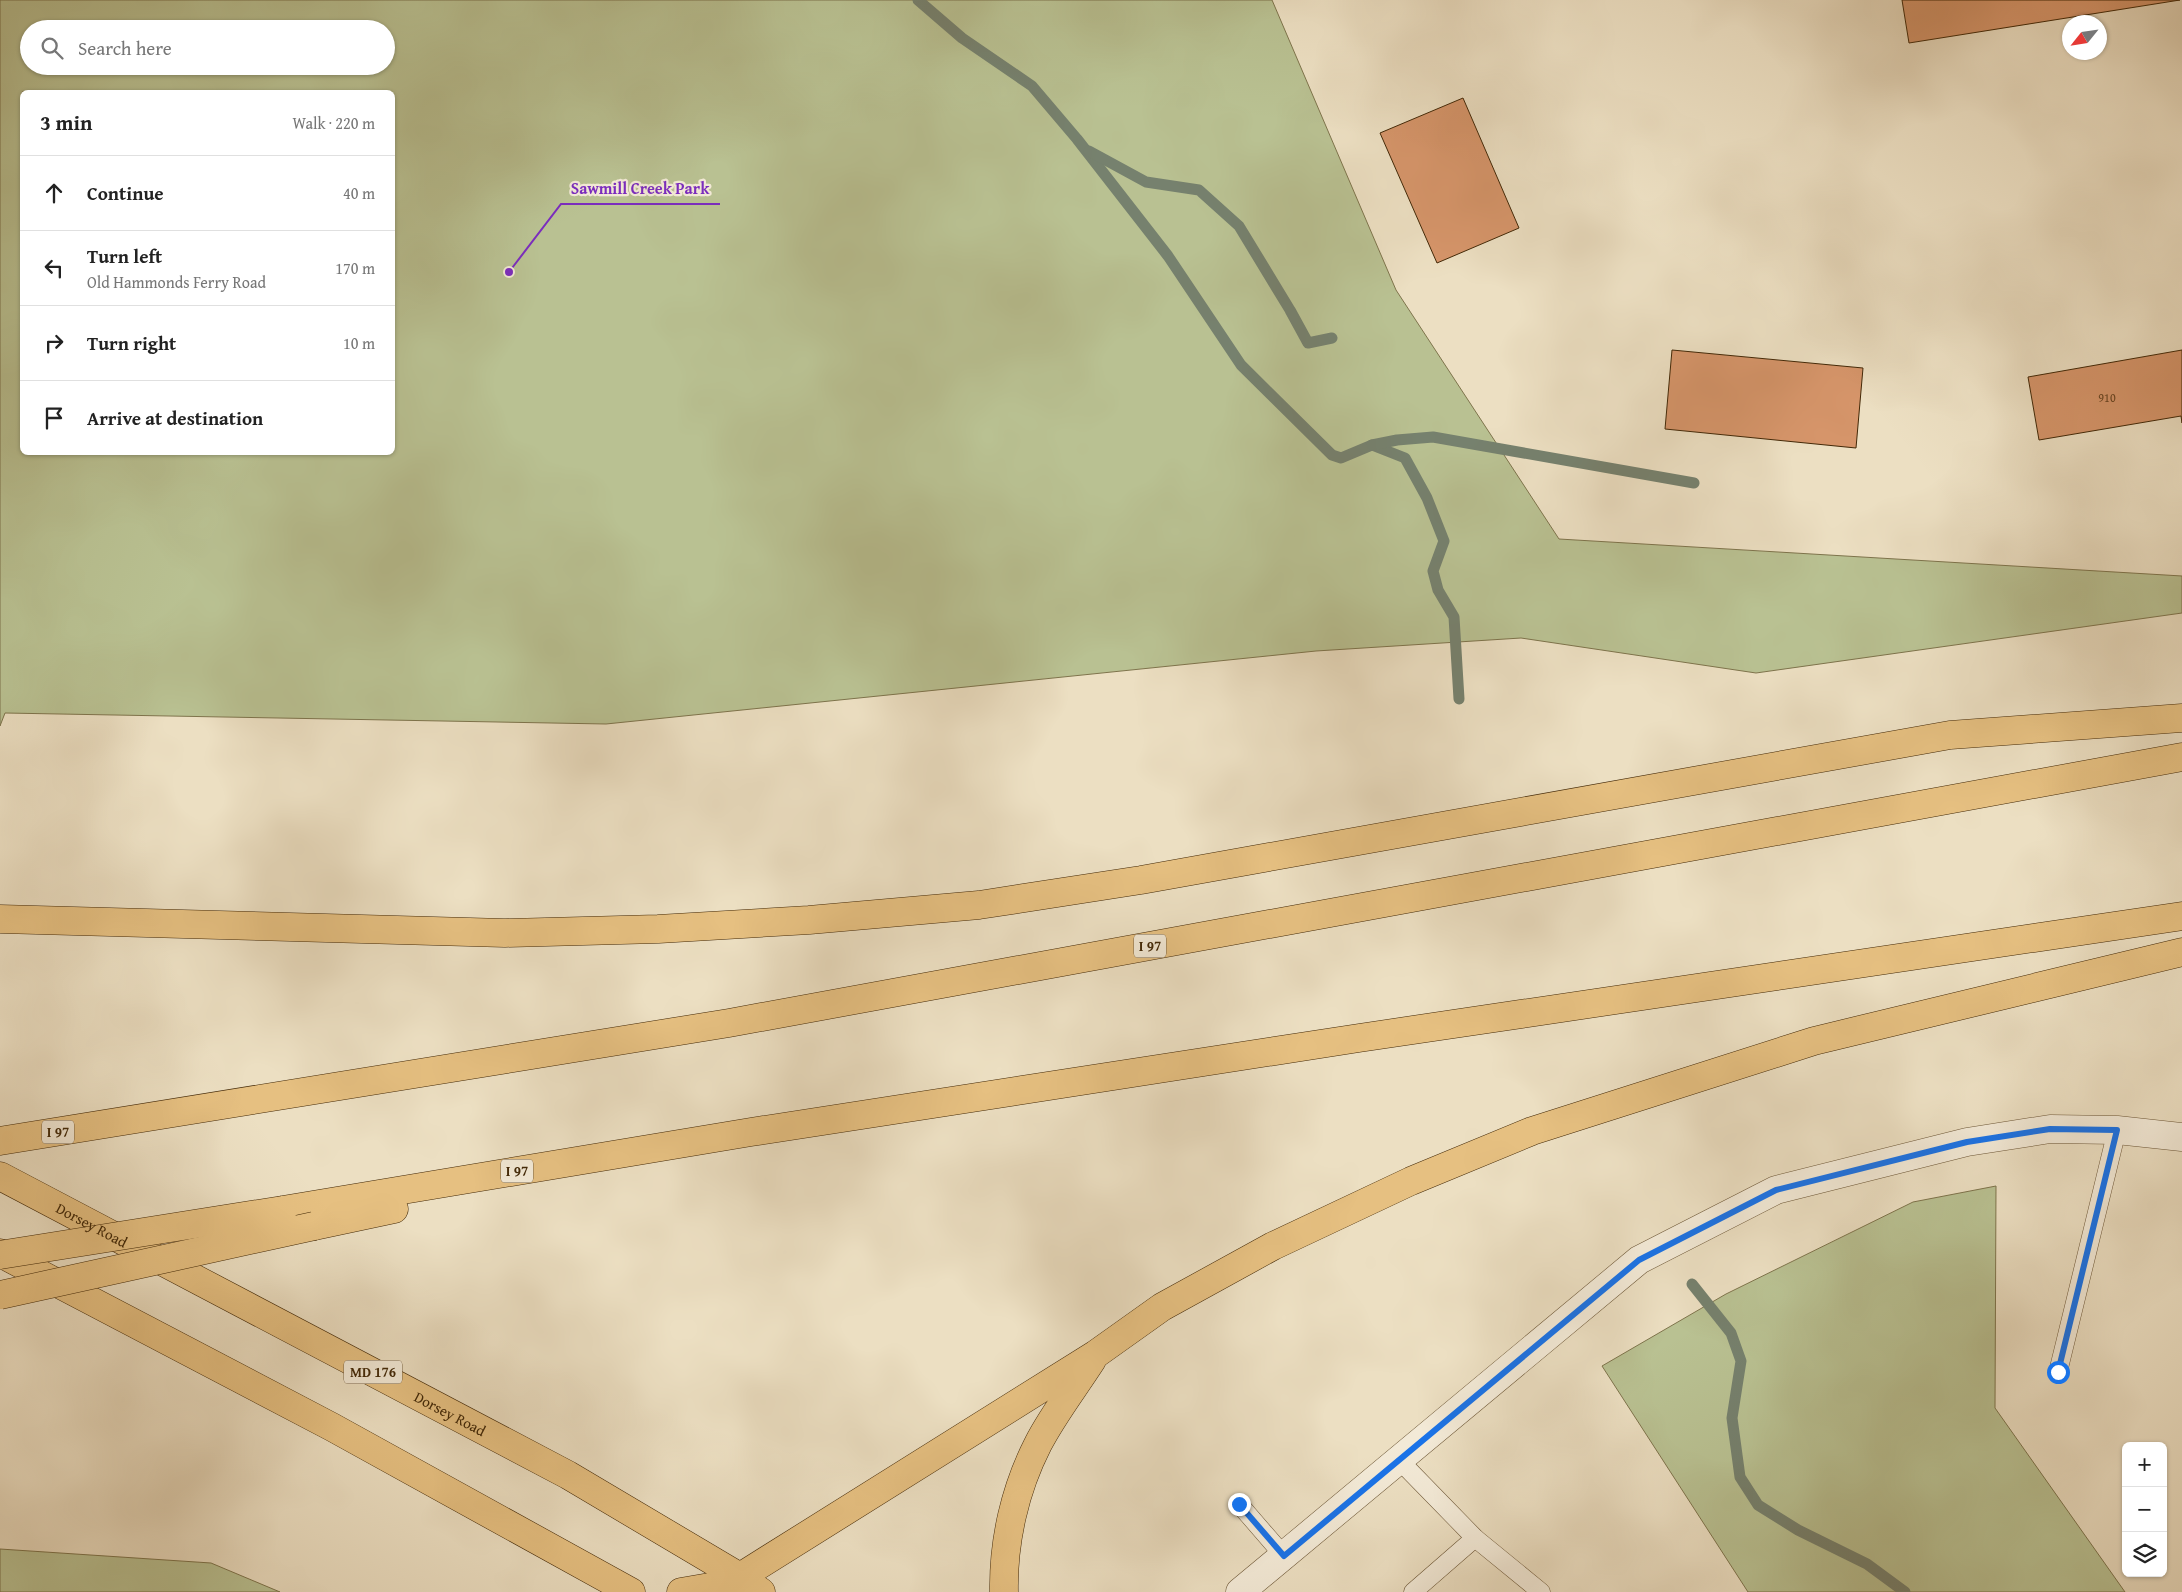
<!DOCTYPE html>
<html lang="en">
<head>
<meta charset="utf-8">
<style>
	:root { --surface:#fff; --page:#f2f2f2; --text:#222; --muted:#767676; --line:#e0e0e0 }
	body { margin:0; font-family:"Gentium Book Plus",serif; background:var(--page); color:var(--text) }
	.controls { position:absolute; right:15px; bottom:15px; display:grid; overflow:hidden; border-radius:8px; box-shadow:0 1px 4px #0004 }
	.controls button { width:45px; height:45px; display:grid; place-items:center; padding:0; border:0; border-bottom:1px solid var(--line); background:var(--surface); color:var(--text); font:25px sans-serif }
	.compass { position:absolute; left:2062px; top:15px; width:45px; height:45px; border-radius:50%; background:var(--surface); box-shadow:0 1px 4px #0004; rotate:240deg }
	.stop { position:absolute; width:15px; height:15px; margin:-11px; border:4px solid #1a73e8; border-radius:50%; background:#fff }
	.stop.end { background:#1a73e8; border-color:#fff; box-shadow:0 1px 5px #0008 }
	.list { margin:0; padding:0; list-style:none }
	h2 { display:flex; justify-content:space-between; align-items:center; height:65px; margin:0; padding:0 20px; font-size:21px }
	h2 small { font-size:16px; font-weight:400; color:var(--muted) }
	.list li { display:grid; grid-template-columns:32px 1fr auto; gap:15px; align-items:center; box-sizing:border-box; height:75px; padding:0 20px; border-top:1px solid var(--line) }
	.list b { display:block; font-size:19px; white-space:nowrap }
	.list p { margin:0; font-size:16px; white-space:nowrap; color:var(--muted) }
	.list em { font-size:16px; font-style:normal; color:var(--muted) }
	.icon { flex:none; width:28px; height:28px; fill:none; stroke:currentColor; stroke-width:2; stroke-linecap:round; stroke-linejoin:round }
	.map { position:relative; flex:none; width:2182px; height:1592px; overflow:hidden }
	.search { position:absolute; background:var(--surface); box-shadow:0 1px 4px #0004; left:20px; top:20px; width:375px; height:55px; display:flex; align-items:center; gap:12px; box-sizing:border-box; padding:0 18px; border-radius:28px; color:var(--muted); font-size:19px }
	.panel { position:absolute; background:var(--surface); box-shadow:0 1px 4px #0004; left:20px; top:90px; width:375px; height:365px; border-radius:8px }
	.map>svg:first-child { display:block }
</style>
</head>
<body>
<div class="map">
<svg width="2182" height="1592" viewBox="0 0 2182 1592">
	<rect width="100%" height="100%" fill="#ecdfc2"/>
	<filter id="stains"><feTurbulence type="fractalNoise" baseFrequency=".004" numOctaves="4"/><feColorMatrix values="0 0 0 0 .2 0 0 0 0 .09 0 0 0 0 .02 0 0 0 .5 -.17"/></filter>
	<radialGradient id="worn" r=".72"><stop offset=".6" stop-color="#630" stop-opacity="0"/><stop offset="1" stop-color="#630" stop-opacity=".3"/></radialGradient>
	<!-- green -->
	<g fill="#b9c192" stroke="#7e744c" fill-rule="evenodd">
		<path d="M0,0H1272L1396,290L1559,539L2182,576V613L1756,673L1521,638L1316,651L606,724L5,713L0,726ZM29,29H386V66H29ZM22,92H392V452H22Z"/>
		<path d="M1996,1186L1995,1408L2125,1592H1748L1602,1366L1726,1294L1913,1202Z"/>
		<path d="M0,1549L211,1563L280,1592H0Z"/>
	</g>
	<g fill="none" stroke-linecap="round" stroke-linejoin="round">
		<!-- stream -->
		<g stroke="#76816e" stroke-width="11">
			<path d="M918,0L962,38L1032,86L1077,139L1168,256L1241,365L1332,455L1341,458L1372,445L1405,458L1427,498L1444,541L1433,571L1438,590L1454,617L1459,699"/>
			<path d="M1089,151L1146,182L1199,190L1239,226L1290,310L1308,343L1332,338"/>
			<path d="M1372,445L1397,440L1433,437L1694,483"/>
			<path d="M1692,1284L1731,1333L1741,1361L1732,1418L1740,1477L1758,1505L1798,1530L1867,1564L1905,1592"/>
		</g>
	</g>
	<!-- building -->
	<g fill="#d6956a" stroke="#422807">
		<path d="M1902,0H2180L1909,43Z"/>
		<path d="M1463,98L1519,228L1437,263L1380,133Z"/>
		<path d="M1672,350L1863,368L1856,448L1665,429Z"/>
		<path d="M2182,350V423L2181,416L2039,440L2028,377Z"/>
	</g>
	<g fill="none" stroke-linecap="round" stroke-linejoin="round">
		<!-- service casing -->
		<g stroke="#6c5636" stroke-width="19">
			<g id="service">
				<path d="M2058,1372L2117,1130"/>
				<path d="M1400,1461L1475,1538L1541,1592"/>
				<path d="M1239,1504L1284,1556"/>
				<path d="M1413,1592L1475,1538"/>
			</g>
		</g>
		<!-- minor casing -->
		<g stroke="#6c5636" stroke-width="29">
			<path id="minor" d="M1240,1592L1639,1260L1776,1190L1967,1142L2050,1129L2117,1130L2182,1137"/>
		</g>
		<!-- primary casing -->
		<g stroke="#422807" stroke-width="29">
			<g id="primary">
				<path id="s1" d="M0,1176L568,1475L740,1577L761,1592"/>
				<path d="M0,1253L332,1427L631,1592"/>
			</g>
		</g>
		<!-- motorway casing -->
		<g stroke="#422807" stroke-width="29">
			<g id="motorway">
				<path d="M0,919L505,933L658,929L809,920L979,905L1141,880L1950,735L2182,718"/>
				<path d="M0,1141L729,1023L2182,757"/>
				<path d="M283,1210L751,1132L1359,1038L2182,916"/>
				<path d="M314,1226L394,1209"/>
				<path d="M681,1592L710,1587L740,1577L1096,1354L1162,1307L1273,1246L1411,1181L1532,1131L1814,1041L2182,952"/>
				<path d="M1004,1592C1003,1541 1015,1489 1038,1444C1053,1415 1074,1388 1092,1360"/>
			</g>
		</g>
		<!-- service -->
		<use href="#service" stroke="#f3ead7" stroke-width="18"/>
		<!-- minor -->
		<use href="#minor" stroke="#f3ead7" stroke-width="28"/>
		<!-- primary -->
		<use href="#primary" stroke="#e6c081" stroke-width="28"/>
		<!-- motorway -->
		<use href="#motorway" stroke="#e6c081" stroke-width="28"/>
		<!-- motorway-bridge casing -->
		<g stroke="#422807" stroke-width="29" stroke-linecap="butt">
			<g id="motorway-bridge">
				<path d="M0,1255L283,1210"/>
				<path d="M0,1295L314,1226"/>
			</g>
		</g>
		<!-- motorway-bridge -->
		<use href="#motorway-bridge" stroke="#e6c081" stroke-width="28"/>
	</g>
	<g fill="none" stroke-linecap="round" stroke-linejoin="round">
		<!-- route -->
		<path stroke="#1a73e8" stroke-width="6" d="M1239,1504L1284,1556L1639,1260L1776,1190L1967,1142L2050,1129L2117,1130L2058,1372"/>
	</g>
	<g text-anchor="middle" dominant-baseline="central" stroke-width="4.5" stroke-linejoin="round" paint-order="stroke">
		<!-- number labels -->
		<g font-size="12" fill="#674320">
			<text x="2107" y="397">910</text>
		</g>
		<!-- shield labels -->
		<g fill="#f3ead7" stroke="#776245" stroke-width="1">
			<rect x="1134" y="934.5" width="32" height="23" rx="4"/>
			<rect x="42" y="1120.5" width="32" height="23" rx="4"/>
			<rect x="501" y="1159.5" width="32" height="23" rx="4"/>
			<rect x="344" y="1360.5" width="58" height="23" rx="4"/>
		</g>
		<g font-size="14" font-weight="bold" fill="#422807">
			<text x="1150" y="946">I 97</text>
			<text x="58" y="1132">I 97</text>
			<text x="517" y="1171">I 97</text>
			<text x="373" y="1372">MD 176</text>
		</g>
		<!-- street labels -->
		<g font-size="15" fill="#422807" stroke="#f3ead7">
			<text stroke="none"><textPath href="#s1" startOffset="104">Dorsey Road</textPath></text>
			<text stroke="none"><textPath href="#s1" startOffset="509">Dorsey Road</textPath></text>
		</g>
	</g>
	<!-- callouts -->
	<path fill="none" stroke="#7b2cbf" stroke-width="2" d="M509 272L561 204H720"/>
	<circle fill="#7b2cbf" stroke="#f3ead7" stroke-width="2" cx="509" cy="272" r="5"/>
	<g font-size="16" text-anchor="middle" font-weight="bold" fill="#7b2cbf" stroke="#f3ead7" stroke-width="4.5" stroke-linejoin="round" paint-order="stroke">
		<text x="640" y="194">Sawmill Creek Park</text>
	</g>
	<rect width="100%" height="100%" filter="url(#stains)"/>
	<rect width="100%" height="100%" fill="url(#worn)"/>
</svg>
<div class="controls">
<button>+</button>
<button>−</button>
<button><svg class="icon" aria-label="layers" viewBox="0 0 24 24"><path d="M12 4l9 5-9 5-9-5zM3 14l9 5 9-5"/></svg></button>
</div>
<svg class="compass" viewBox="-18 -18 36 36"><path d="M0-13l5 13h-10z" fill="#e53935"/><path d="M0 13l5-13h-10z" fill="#767676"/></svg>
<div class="stop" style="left:2058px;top:1372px"></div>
<div class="stop end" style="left:1239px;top:1504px"></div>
<div class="search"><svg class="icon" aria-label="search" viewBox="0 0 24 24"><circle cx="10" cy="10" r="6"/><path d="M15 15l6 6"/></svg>Search here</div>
<section class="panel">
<h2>3 min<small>Walk · 220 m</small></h2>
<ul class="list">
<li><svg class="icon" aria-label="ahead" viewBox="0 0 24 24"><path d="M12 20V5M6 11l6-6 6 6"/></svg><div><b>Continue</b></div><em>40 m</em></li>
<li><svg class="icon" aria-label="left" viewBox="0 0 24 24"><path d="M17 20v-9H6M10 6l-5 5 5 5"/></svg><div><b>Turn left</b><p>Old Hammonds Ferry Road</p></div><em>170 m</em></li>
<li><svg class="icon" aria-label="right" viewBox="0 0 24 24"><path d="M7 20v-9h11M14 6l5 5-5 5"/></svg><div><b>Turn right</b></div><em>10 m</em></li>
<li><svg class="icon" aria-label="arrive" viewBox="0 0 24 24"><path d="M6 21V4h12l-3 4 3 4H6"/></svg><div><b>Arrive at destination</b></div></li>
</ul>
</section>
</div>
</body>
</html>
